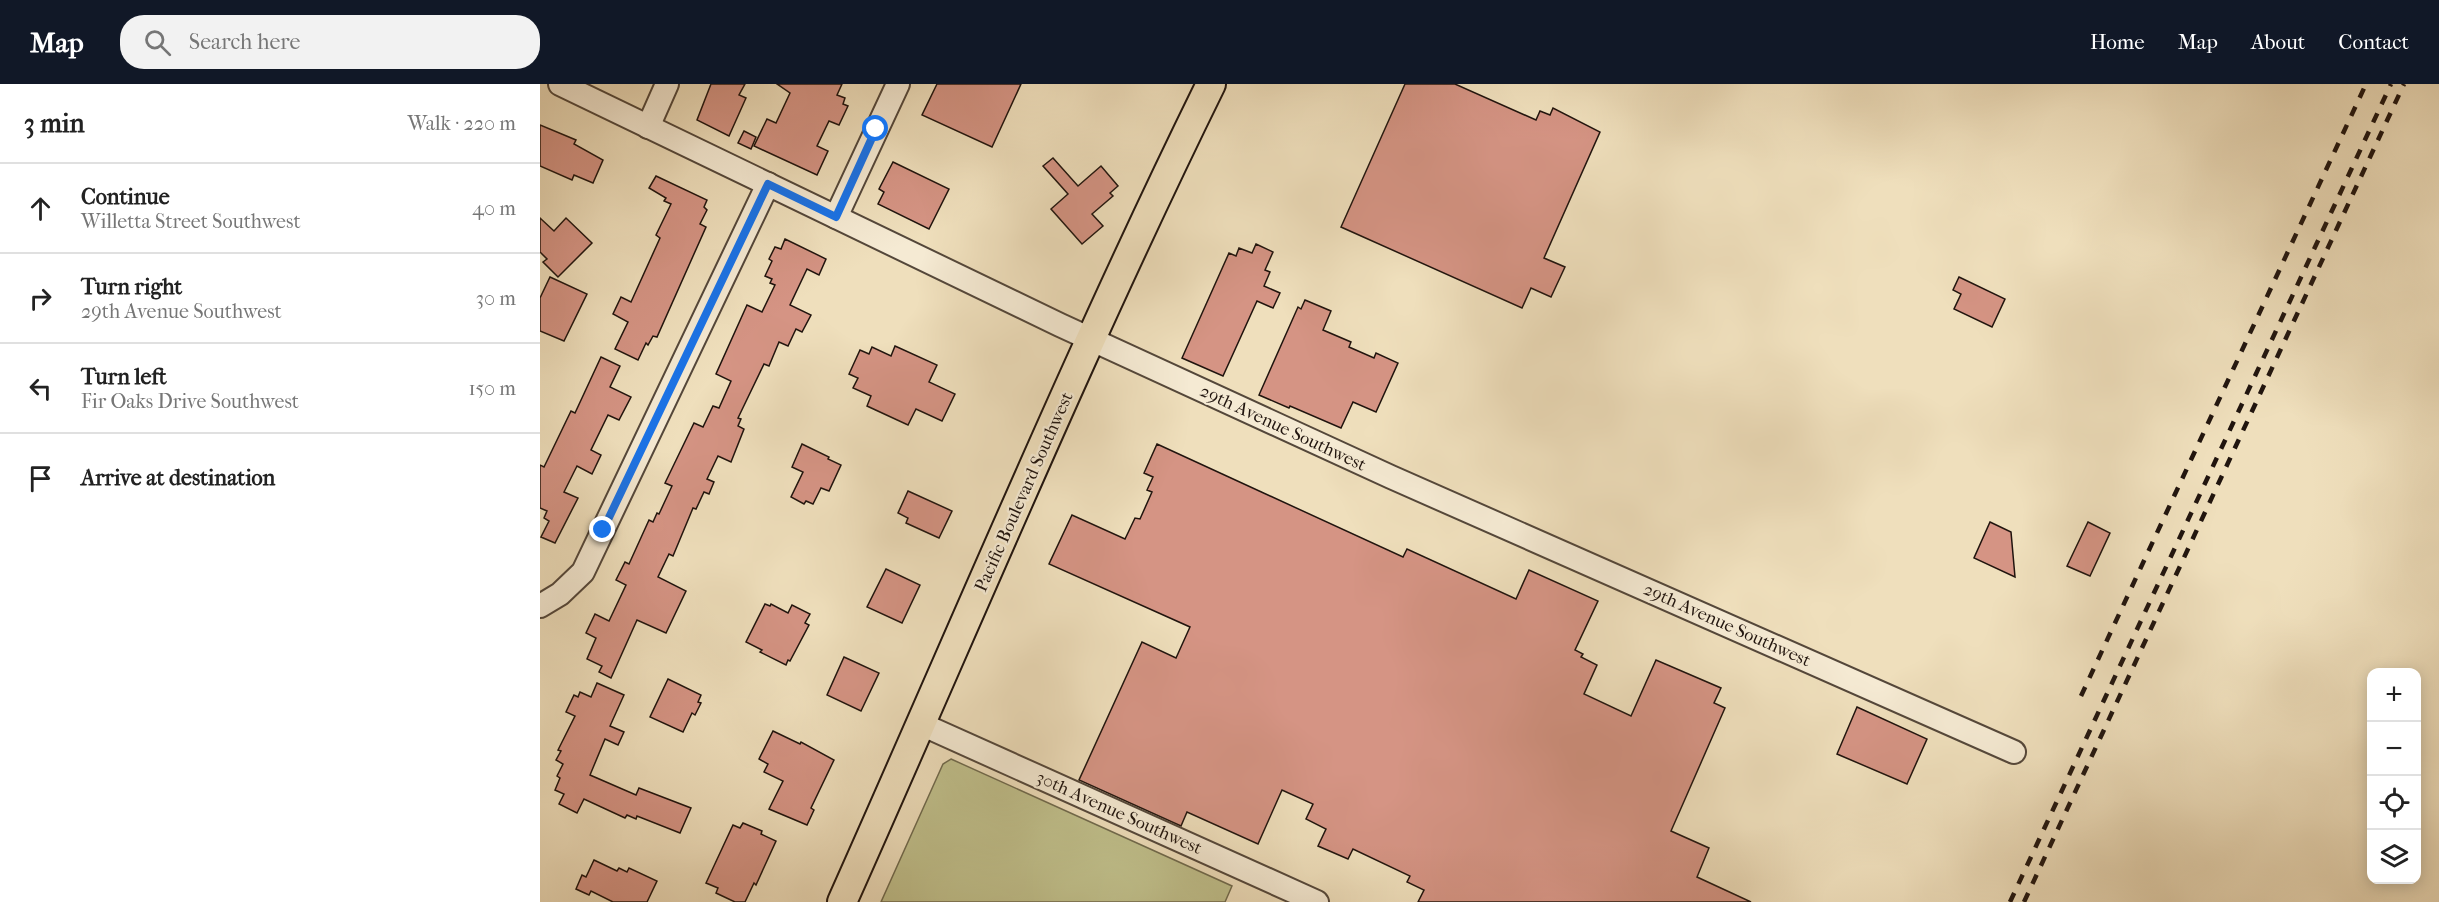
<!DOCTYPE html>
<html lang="en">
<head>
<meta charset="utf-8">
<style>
	:root { --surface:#fff; --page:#f2f2f2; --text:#222; --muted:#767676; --line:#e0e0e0; --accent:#111827 }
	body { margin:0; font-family:"IM FELL French Canon",serif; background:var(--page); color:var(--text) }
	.controls { position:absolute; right:18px; bottom:18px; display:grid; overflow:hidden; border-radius:12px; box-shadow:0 3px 15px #0003 }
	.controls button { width:54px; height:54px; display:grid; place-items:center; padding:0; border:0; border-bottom:2px solid var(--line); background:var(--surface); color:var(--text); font:30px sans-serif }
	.stop { position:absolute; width:18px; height:18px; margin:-14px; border:4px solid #1a73e8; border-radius:50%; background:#fff }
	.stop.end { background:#1a73e8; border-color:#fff; box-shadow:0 2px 6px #0008 }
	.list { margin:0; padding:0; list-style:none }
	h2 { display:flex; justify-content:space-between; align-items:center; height:78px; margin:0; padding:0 24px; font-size:26px }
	h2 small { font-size:20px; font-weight:400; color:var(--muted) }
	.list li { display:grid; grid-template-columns:39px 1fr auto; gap:18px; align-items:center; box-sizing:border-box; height:90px; padding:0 24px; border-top:2px solid var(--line) }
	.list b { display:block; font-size:22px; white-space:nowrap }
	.list p { margin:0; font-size:20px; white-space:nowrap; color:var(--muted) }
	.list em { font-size:20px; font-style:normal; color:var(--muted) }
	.icon { flex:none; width:33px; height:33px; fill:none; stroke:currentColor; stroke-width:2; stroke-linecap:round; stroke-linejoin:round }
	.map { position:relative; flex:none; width:1899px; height:818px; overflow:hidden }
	header { display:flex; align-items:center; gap:36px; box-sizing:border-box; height:84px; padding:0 30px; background:var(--accent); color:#fff }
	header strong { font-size:28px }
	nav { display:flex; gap:33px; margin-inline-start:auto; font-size:21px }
	.search { width:420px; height:54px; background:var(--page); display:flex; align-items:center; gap:15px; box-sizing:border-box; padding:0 21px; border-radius:24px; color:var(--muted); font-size:22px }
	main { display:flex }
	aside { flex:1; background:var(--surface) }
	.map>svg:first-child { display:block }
</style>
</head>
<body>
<header>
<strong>Map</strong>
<div class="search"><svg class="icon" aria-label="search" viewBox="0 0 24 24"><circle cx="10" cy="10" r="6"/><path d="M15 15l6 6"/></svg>Search here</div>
<nav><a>Home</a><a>Map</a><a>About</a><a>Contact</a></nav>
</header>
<main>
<aside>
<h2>3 min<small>Walk · 220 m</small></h2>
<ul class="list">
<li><svg class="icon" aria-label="ahead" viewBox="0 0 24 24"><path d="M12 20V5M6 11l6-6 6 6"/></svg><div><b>Continue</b><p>Willetta Street Southwest</p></div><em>40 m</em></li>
<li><svg class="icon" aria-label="right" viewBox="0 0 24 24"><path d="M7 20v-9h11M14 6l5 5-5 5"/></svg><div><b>Turn right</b><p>29th Avenue Southwest</p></div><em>30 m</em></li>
<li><svg class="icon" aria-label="left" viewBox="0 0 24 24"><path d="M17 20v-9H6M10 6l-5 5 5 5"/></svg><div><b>Turn left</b><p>Fir Oaks Drive Southwest</p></div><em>150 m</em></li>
<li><svg class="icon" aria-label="arrive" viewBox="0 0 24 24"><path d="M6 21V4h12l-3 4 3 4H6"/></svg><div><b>Arrive at destination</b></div></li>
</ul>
</aside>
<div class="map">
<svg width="1899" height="818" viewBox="0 0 1899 818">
	<rect width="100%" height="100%" fill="#efdfbc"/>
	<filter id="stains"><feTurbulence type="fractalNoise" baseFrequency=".00333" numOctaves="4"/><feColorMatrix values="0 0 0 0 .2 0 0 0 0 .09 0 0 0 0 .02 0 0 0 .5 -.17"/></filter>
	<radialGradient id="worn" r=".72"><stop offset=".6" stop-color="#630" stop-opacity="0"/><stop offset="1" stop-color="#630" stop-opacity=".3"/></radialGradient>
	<!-- pitch -->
	<path fill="#c0c08c" stroke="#706a4d" stroke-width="1.5" d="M411,675L692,802L685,818H341L403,680Z"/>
	<!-- building -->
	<g fill="#d59484" stroke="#20140e" stroke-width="1.5">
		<path d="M171,0H205L199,11L206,14L189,52L157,36Z"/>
		<path d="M237,0H302L297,11L305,14L303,20L308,22L299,41L289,37L277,62L288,67L277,91L214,62L227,35L236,39L250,9Z"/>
		<path d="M397,0H481L452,63L382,31Z"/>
		<path d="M865,0H915L996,36L1000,27L1010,31L1013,24L1060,48L1004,174L1025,183L1011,213L991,204L982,224L801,143Z"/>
		<path d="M0,41L36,56L34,60L63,76L53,99L34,91L32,96L0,82Z"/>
		<path d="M204,47L216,53L211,65L198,59Z"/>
		<path d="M513,74L538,102L561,82L578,102L570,109L573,112L552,130L563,142L542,160L511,125L528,110L503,82Z"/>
		<path d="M353,78L409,105L389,145L338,120L344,108L339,105Z"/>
		<path d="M116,92L167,116L164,123L167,126L160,140L166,143L117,253L113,252L108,261L106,259L98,276L75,265L88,238L73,230L81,213L91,218L120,154L116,151L131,120L124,117L126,114L109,104Z"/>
		<path d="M0,134L14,147L26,134L52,159L18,193L3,178L7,175L0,168Z"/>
		<path d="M245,155L286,175L279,191L267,185L250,221L271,231L262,248L256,245L248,262L239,258L229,282L224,280L198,334L201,335L198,342L204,345L191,378L178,372L167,395L174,398L169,410L164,408L156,425L153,424L133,472L129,470L118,493L146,507L126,549L97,536L71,594L59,588L62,582L47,575L56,554L46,549L55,530L69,537L86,501L76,496L85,478L89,480L109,436L113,438L117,429L119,430L132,402L125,399L154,339L163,343L173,322L179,324L191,297L176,290L207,221L222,228L235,201L230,199L232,195L225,192L232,177L229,175L235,163L241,165Z"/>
		<path d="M716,160L733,168L725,186L730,188L724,202L740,209L733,224L717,217L683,292L642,274L689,169L696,172L699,164L712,169Z"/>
		<path d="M10,193L47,210L24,257L0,247V214Z"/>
		<path d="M1419,193L1465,215L1452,243L1414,225L1421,210L1413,206Z"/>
		<path d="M765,216L791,227L783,246L811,258L809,263L834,274L836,269L858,279L836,328L813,318L801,344L750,322L749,324L719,311L758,223L761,225Z"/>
		<path d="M355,262L397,281L389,298L415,310L402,337L376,325L368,341L327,322L331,312L313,304L318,294L309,290L320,266L329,270L332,263L351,272Z"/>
		<path d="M61,273L80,282L70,303L91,313L79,336L68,331L51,366L61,371L52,390L37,382L24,408L38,414L15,459L1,453L9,437L4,434L7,427L0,424V381L4,383L31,327L35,329Z"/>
		<path d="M262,360L289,373L288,375L301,381L289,407L281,404L273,420L266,417L264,420L251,413L263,388L252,383Z"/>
		<path d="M617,360L863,473L867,465L976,515L989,486L1058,517L1035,566L1043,570L1041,573L1057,581L1044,610L1091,632L1116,576L1181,604L1174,619L1185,624L1131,747L1169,764L1157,793L1211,818H878L884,806L867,798L870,792L813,765L808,775L778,762L786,745L766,735L773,720L742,706L718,760L647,728L641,742L539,696L602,558L636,574L650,543L509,480L532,431L585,455L595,434L600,435L612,408L607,406L613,393L604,389Z"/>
		<path d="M368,407L412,427L399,454L366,439L368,434L358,429Z"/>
		<path d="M1450,438L1471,448L1475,493L1434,474Z"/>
		<path d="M1548,438L1570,449L1550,492L1527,482Z"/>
		<path d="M346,485L380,501L362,539L327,523Z"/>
		<path d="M225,520L230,522L231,520L248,529L252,521L270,530L265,539L269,541L250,577L248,576L246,581L220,568L222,566L206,558Z"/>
		<path d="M304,573L339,589L321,627L287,611Z"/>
		<path d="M128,595L161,611L158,618L161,619L155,631L152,629L143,648L110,633Z"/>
		<path d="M57,599L84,611L70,642L84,648L78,661L65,655L50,691L96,711L99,704L151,724L140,749L97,732L96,735L87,731L85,734L44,715L37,729L19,720L24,710L15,706L20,694L17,692L23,680L16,676L21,667L18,666L35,632L26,628L34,611L38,613L40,608L51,613Z"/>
		<path d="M1317,623L1387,655L1367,700L1297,670Z"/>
		<path d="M233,647L260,660L261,658L294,676L271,724L274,726L267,741L229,725L243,697L224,688L228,680L219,675Z"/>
		<path d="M203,739L222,747L221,750L236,757L216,801L214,799L205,818H195L176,809L178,804L166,799L193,741L200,744Z"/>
		<path d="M54,776L77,787L79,784L87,788L89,784L117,797L107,818H73L51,807L49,811L36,805L42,791L46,793Z"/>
	</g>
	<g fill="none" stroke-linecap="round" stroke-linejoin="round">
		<!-- minor casing -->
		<g stroke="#54473a" stroke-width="26">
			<g id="minor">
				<path d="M20,0L520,241L851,393L1474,668"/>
				<path d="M108,43L127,0"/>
				<path d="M296,133L358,0"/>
				<path d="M0,522L20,510L43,488L228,100"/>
				<path d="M381,640L777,818"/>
			</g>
		</g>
		<!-- major casing -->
		<g stroke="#20140e" stroke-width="32">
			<path id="major" d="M302,818C424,545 539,268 671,0"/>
		</g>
		<!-- minor -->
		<use href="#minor" stroke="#f5ead3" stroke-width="22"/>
		<!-- major -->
		<use href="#major" stroke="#efdfbc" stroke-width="28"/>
		<!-- rail -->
		<g stroke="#20140e" stroke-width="4.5" stroke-dasharray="10 10" stroke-linecap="butt">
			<path d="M1541,612L1826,0"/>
			<path d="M1470,818L1851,0"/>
			<path d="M1484,818L1864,0"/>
		</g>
	</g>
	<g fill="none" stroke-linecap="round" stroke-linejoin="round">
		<!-- route -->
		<path stroke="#1a73e8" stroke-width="8" d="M63,446L228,100L296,133L336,45"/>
	</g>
	<g text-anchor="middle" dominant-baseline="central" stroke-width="4.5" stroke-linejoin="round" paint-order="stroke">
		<!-- street labels -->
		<g font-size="18" fill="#20140e" stroke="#f5ead3">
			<text transform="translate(743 344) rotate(25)">29th Avenue Southwest</text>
			<text transform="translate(484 408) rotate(-66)">Pacific Boulevard Southwest</text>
			<text transform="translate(1187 541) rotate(24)">29th Avenue Southwest</text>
			<text transform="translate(579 729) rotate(24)">30th Avenue Southwest</text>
		</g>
	</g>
	<rect width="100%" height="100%" filter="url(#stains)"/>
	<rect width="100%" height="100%" fill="url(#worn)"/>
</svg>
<div class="controls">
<button>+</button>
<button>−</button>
<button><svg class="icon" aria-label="locate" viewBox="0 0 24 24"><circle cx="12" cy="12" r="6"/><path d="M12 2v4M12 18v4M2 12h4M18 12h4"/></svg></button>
<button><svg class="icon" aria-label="layers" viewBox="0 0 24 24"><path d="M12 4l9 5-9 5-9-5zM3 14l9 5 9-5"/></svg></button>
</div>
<div class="stop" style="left:336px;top:45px"></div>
<div class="stop end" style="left:63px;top:446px"></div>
</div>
</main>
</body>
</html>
